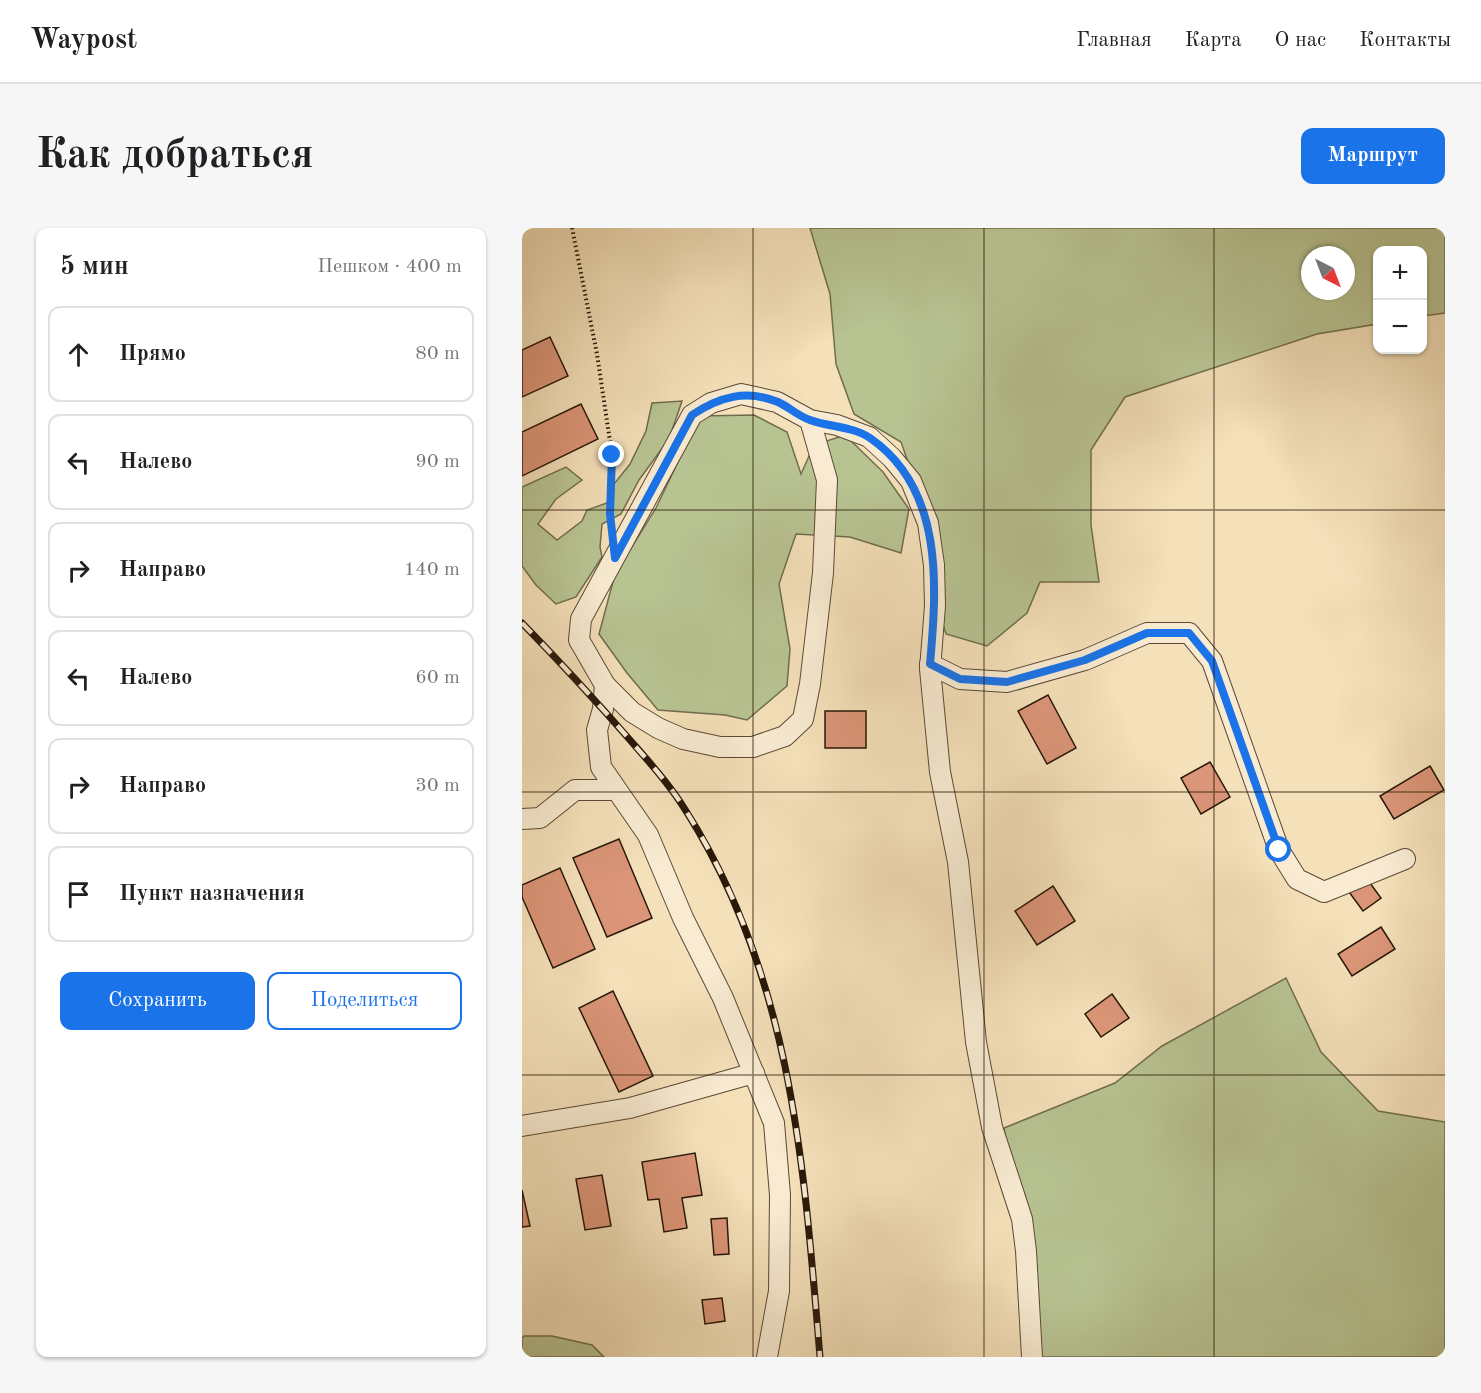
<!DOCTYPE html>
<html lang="ru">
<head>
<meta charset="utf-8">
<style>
	:root { --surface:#fff; --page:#f6f6f6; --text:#202124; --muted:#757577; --line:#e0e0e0; --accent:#1a73e8 }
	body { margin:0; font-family:"Old Standard TT",serif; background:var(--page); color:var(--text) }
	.controls { position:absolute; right:18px; top:18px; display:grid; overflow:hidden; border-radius:12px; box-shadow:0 2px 4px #0004 }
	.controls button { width:54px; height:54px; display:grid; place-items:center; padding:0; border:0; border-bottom:2px solid var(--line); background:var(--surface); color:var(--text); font:30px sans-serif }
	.compass { position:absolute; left:779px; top:18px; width:54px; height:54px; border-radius:50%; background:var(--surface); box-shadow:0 2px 4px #0004; rotate:138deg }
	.stop { position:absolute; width:18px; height:18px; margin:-14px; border:4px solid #1a73e8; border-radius:50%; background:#fff }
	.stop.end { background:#1a73e8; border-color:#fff; box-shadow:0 2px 6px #0008 }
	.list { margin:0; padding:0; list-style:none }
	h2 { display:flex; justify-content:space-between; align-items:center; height:78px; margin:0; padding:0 24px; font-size:26px }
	h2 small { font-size:20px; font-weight:400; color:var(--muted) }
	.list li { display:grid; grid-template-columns:39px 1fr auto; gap:18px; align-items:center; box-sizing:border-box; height:96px; margin:0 12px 12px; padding:0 12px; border:2px solid var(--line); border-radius:12px }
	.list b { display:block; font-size:22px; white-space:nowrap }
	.list em { font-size:20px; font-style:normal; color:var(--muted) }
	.actions { display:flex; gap:12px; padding:18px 24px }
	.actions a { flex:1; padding:14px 0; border:2px solid var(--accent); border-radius:12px; text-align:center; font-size:21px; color:var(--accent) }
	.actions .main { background:var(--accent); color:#fff }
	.icon { flex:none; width:33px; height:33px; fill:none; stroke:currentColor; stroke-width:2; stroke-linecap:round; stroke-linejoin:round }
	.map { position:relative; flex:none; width:923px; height:1129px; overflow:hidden; border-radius:12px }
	header { display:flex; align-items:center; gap:36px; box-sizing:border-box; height:84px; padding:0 30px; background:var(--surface); border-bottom:2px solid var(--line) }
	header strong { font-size:28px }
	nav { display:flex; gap:33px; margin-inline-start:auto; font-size:21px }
	.intro { display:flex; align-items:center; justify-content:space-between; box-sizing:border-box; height:144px; padding:0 36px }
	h1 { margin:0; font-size:42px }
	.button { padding:15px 27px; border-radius:12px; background:var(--accent); color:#fff; font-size:21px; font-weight:700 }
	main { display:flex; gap:36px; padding:0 36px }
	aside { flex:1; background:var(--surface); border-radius:12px; box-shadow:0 2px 4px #0004 }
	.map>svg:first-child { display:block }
</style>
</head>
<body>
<header>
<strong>Waypost</strong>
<nav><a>Главная</a><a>Карта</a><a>О нас</a><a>Контакты</a></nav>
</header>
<div class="intro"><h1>Как добраться</h1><a class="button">Маршрут</a></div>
<main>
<aside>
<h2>5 мин<small>Пешком · 400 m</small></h2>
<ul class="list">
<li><svg class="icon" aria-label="ahead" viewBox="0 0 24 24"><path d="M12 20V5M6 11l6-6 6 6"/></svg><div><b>Прямо</b></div><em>80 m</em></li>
<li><svg class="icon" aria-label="left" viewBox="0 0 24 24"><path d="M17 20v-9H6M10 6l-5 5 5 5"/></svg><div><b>Налево</b></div><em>90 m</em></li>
<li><svg class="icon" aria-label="right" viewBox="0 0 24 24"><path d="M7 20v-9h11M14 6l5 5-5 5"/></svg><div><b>Направо</b></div><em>140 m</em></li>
<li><svg class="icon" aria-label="left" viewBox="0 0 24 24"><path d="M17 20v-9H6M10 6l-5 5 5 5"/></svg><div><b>Налево</b></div><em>60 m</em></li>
<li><svg class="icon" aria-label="right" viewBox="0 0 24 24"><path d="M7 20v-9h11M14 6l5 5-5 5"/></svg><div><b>Направо</b></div><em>30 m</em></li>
<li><svg class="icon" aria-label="arrive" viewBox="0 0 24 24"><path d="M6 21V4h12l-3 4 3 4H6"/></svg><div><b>Пункт назначения</b></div></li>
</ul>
<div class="actions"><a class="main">Сохранить</a><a>Поделиться</a></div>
</aside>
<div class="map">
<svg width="923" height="1129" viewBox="0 0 923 1129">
	<rect width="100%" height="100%" fill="#f4e0b9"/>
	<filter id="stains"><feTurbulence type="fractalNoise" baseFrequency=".00333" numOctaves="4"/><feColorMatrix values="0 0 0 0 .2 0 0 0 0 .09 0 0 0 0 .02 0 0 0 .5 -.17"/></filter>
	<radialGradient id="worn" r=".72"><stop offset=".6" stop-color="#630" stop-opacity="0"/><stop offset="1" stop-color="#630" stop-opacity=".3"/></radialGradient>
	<!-- green -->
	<g fill="#b8c392" stroke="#706d4e" stroke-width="1.5" fill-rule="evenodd">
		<path d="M288,0H923V85L901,88L900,22H856L855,96L795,106L603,169L569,222V297L577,354H518L505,385L465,418L424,406L411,365L410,303L379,214L332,186L314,136L308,66ZM788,27H824V63H788Z"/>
		<path d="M160,173L147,211L117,252L99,286L80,296L78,319L80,329L54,369L34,376L14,357L0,338V259L44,239L60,252L34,271L16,296L35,312L60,293L65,282L85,275L92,256L108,236L124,203L130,175Z"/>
		<path d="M232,187L265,204L279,246L292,217L323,207L361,244L387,281L379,325L328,309L274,306L257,356L268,421L265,458L225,492L203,487L136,482L105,445L77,406L93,346L134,280L178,188Z"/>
		<path d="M764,750L799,824L856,883L923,894V1129H506V1055L482,900L593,855L640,818Z"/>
		<path d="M2,1108H30L70,1117L82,1129H0V1110Z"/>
	</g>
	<!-- building -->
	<g fill="#db9578" stroke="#281709" stroke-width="1.5">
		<path d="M28,109L46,148L0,169V122Z"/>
		<path d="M59,176L76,211L0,248V204Z"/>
		<path d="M526,467L554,520L525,536L496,483Z"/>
		<rect x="303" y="483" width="41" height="37"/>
		<path d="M688,534L708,569L679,586L659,550Z"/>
		<path d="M908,538L922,562L872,591L858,568Z"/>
		<path d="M97,611L130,690L85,709L51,630Z"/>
		<path d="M38,640L73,721L31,740L0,669V657Z"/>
		<path d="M845,651L859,670L841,683L827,664Z"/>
		<path d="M531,658L553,693L515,717L493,683Z"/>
		<path d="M859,699L873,721L830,748L816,726Z"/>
		<path d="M91,763L131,848L97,864L57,780Z"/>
		<path d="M590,766L607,790L579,809L563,786Z"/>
		<path d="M173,925L180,967L160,970L165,1000L142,1004L137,971L126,972L120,934Z"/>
		<path d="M80,947L89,998L63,1002L54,951Z"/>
		<path d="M0,962L8,998L0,999Z"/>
		<path d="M205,990L207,1026L192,1027L189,991Z"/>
		<path d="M200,1070L203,1093L183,1096L180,1072Z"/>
	</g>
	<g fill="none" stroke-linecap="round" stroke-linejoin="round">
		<!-- minor casing -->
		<g stroke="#5b4935" stroke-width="22">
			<g id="minor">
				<path d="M288,192L305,252L301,345L288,456L281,491L263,508L231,519H198L161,511L136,500L110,484L83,457L57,412L59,391L170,187L189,175L219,166L255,174L288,192L315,197L347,209L370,230L389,253L406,295L412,337L413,378L408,441L418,544L436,634L454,814L470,899L500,991L504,1023L510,1129"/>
				<path d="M408,436L438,451L485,454L563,432L625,405H667L690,433L757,622L775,651L802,664L883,631"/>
				<path d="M83,457L81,481L75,502L79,539L126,607L161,690L201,770L252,895L258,967L257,1063L245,1129"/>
				<path d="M0,591L18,590L53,562H93"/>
				<path d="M0,898L108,880L232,845"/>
			</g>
		</g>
		<!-- path -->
		<path stroke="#281709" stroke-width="4" stroke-dasharray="1.5 3" stroke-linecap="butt" d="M50,0L75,126L90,227L89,296"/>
		<!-- minor -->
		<use href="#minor" stroke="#f8ebd2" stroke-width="20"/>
		<!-- rail casing -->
		<g stroke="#281709" stroke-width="7">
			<path id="rail" d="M0,395C37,433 73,472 108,512C128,535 148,557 164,583C270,750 282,938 298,1129"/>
		</g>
		<!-- rail -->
		<use href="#rail" stroke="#f8ebd2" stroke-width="4.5" stroke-dasharray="14" stroke-linecap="butt"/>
	</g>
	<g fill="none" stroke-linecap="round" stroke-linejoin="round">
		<!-- route -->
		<path stroke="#1a73e8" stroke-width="8" d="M90,227L88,286L93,330L170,187C197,169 224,161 256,174C267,179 276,188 288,192C307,199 330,198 348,210C422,261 415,358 408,436L438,451L485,454L563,432L625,405H667L690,433L757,622"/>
	</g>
	<!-- grid -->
	<path fill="none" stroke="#281709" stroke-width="1.5" stroke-opacity="0.55" d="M231,0V1129M462,0V1129M692,0V1129M0,282H923M0,564H923M0,847H923"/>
	<rect width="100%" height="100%" filter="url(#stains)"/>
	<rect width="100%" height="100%" fill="url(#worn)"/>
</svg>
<div class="controls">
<button>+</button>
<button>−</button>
</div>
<svg class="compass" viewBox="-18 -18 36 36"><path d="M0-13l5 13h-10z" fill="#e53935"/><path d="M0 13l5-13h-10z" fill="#757577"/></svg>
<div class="stop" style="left:757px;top:622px"></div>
<div class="stop end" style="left:90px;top:227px"></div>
</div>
</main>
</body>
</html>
